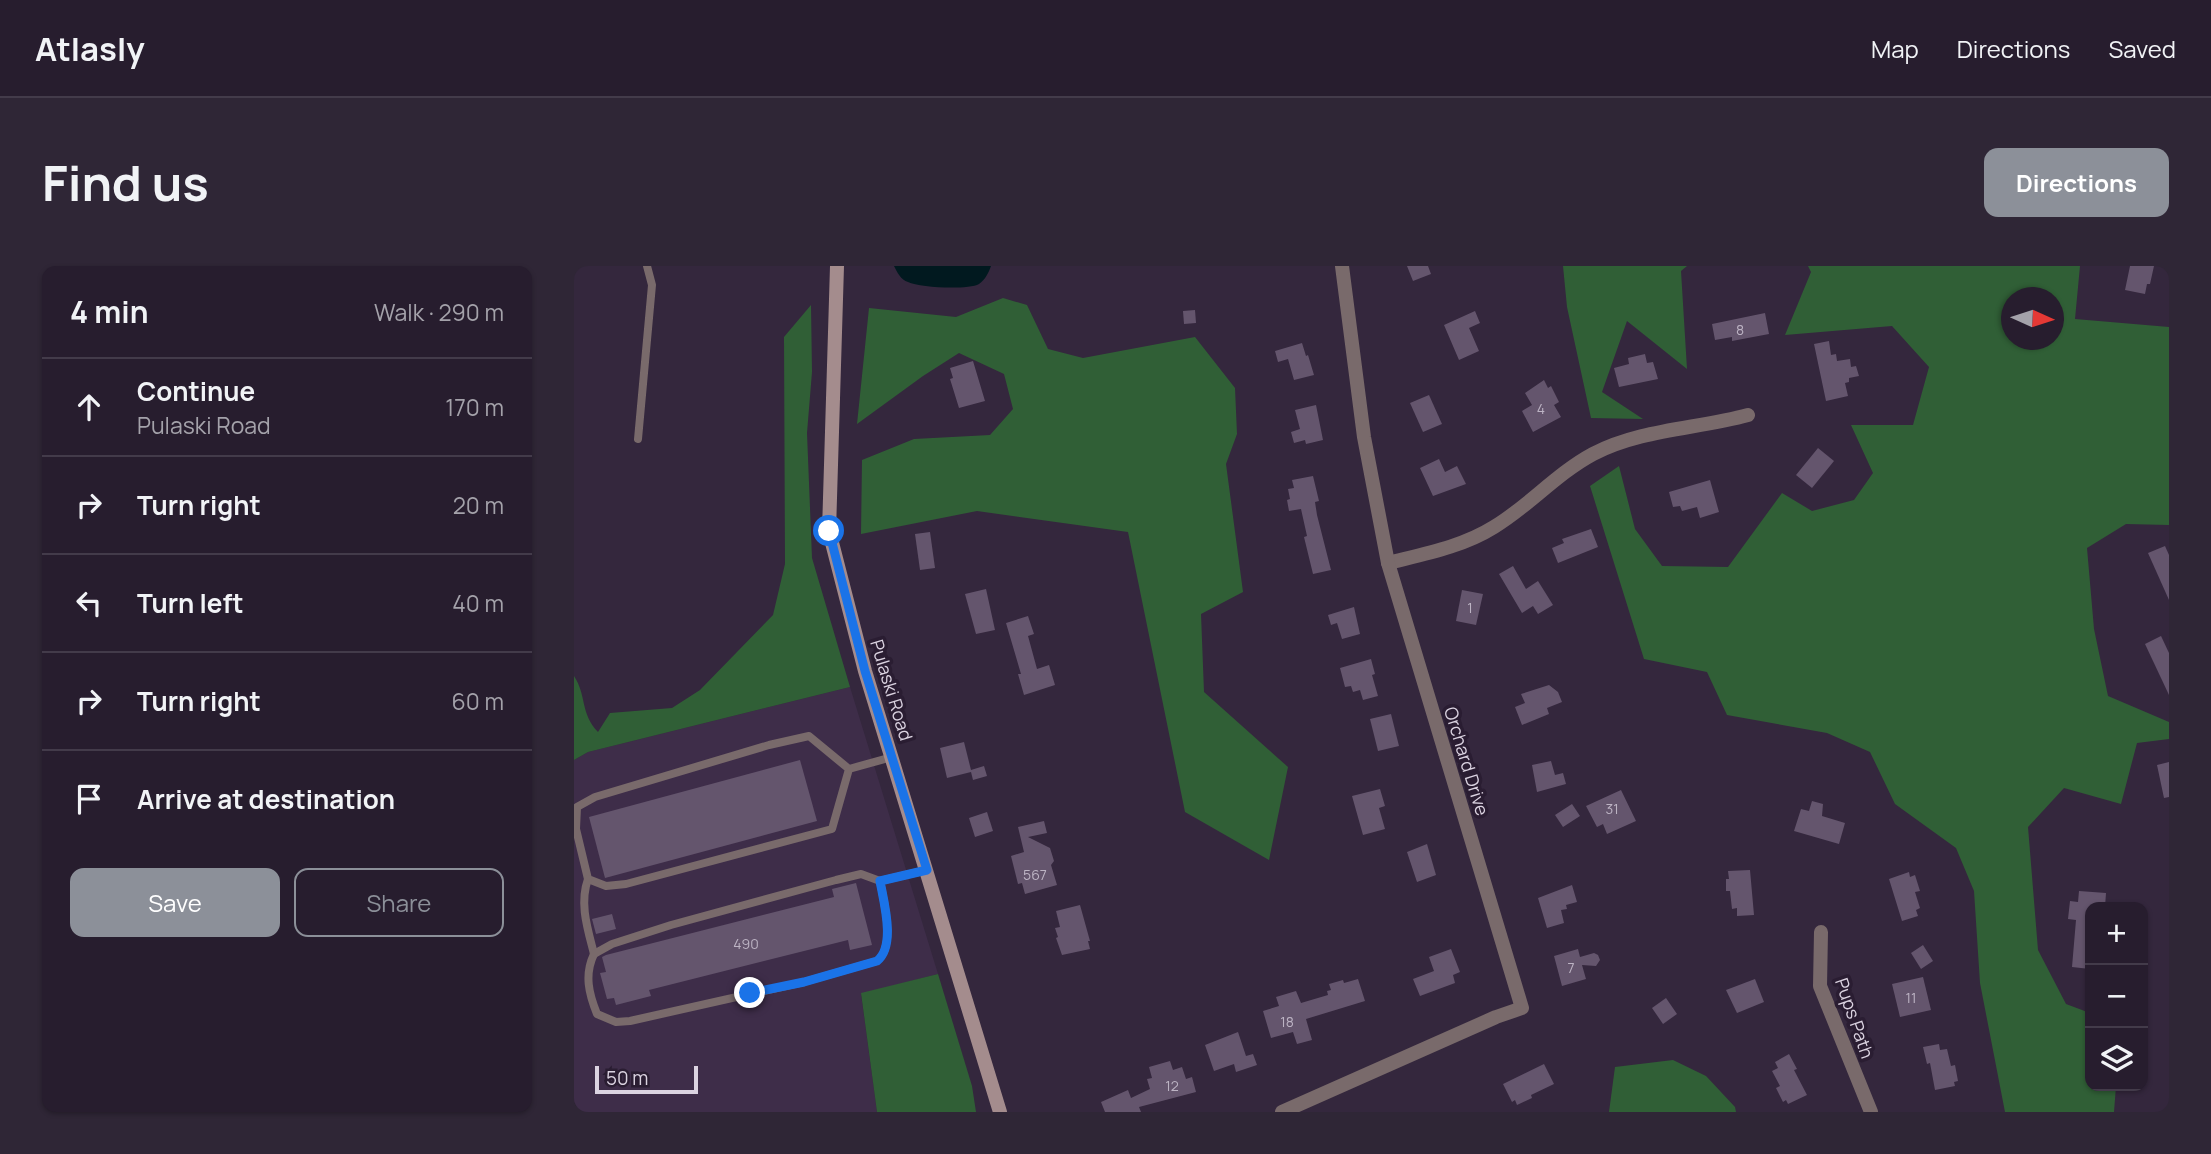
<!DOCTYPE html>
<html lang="en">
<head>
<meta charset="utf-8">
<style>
	:root { --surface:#271d2e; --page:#2f2636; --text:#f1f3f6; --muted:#a4a2aa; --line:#433b4a; --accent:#8c9099 }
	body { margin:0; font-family:Manrope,sans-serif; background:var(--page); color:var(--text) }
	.controls { position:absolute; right:21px; bottom:21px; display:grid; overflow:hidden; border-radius:14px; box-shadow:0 2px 5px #0004 }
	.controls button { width:63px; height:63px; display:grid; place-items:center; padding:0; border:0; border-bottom:2px solid var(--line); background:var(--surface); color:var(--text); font:35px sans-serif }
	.compass { position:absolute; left:1427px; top:21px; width:63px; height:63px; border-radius:50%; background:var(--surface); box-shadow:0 2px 5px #0004; rotate:93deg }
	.scale { position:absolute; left:21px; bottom:18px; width:103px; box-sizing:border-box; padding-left:7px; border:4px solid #dbd3e1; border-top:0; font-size:19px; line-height:24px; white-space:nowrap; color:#dbd3e1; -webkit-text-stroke:5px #2a1d32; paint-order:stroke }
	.stop { position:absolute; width:21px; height:21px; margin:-16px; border:5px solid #1a73e8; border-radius:50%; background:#fff }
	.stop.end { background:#1a73e8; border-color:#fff; box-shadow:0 2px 7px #0008 }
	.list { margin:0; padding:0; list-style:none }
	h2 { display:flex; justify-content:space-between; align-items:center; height:91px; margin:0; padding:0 28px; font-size:30px }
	h2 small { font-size:23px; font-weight:400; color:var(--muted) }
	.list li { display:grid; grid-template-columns:46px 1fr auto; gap:21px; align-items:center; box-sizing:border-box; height:98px; padding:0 28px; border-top:2px solid var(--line) }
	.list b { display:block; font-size:26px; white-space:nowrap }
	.list p { margin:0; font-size:23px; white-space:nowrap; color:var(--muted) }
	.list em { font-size:23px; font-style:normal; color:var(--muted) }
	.actions { display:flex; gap:14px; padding:21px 28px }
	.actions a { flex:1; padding:16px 0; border:2px solid var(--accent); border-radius:14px; text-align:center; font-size:24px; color:var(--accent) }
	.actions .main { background:var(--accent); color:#fff }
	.icon { flex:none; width:38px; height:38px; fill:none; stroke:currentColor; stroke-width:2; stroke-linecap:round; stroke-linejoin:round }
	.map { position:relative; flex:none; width:1595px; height:846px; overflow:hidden; border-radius:14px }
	header { display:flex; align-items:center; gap:42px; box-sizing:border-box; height:98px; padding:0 35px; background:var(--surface); border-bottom:2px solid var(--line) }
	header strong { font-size:33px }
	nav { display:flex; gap:38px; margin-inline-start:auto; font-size:24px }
	.intro { display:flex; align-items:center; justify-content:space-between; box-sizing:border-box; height:168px; padding:0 42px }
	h1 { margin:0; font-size:49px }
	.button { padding:18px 32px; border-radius:14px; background:var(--accent); color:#fff; font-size:24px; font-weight:700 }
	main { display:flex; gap:42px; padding:0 42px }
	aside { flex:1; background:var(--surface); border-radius:14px; box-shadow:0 2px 5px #0004 }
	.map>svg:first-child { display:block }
</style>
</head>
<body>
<header>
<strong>Atlasly</strong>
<nav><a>Map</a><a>Directions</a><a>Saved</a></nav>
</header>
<div class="intro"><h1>Find us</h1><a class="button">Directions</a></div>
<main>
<aside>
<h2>4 min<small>Walk · 290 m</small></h2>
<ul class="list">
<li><svg class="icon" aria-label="ahead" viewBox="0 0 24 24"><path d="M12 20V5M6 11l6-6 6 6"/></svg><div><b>Continue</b><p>Pulaski Road</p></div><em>170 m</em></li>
<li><svg class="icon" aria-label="right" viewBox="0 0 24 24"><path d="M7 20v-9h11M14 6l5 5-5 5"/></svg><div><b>Turn right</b></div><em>20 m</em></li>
<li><svg class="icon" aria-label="left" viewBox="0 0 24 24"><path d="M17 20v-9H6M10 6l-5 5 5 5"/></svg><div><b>Turn left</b></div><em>40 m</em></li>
<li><svg class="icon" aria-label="right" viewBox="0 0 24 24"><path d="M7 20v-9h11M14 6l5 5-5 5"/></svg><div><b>Turn right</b></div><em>60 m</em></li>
<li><svg class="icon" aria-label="arrive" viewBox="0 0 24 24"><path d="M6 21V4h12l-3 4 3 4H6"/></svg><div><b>Arrive at destination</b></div></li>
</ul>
<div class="actions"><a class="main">Save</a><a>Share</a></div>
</aside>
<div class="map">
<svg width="1595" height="846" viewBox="0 0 1595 846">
	<rect width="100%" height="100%" fill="#34273d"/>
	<!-- built -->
	<path fill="#3e2d49" d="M276,421L364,708L287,728L303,846H0V494L14,486Z"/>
	<!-- forest -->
	<g fill="#305f36" fill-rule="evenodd">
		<path d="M989,0H1113L1107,5L1113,103L1053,55L1028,126L1069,153L1017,152L993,41Z"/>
		<path d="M1234,0H1506L1501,53L1595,61V259L1552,258L1513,282L1520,363L1534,430L1595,456V473L1563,477L1547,538L1490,522L1454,561L1464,684L1492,738L1516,747V820H1542L1540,846H1431L1406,717L1400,625L1382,582L1321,538L1296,486L1253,467L1153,449L1133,406L1070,393L1016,220L1045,200L1061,263L1088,300L1154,301L1208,227L1238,245L1280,234L1299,207L1277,159H1339L1355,101L1318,60L1211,69L1237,6ZM1437,32H1479V74H1437Z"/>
		<path d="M429,32L453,39L474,83L509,92L621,71L661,122L663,168L652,198L669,326L627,348L630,426L714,501L695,594L611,546L554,266L403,245L287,268L288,194L340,173L416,169L439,143L430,108L385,87L349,110L283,158L295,42L382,51Z"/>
		<path d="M237,39L238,106L233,167L238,292L276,421L14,486L0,494V410C13,430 6,447 24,466L36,447L98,442L126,424L199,349L211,298L210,71Z"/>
		<path d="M364,708L398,820L402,846H303L287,727Z"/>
		<path d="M1099,794L1132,810L1161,841L1162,846H1035L1041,801Z"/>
	</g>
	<!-- water -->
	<path fill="#01191f" d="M320,0H417C415,6 411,14 405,18C394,24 346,22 334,16C327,14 323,6 320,0Z"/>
	<!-- building -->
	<g fill="#64556d">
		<path d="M833,0H854L857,8L839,15Z"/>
		<path d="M1556,0H1580L1576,18H1573L1571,28L1551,24Z"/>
		<path d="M621,44L622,57L610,58L609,45Z"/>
		<path d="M901,45L906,57L895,62L905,85L885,94L870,59Z"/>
		<path d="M1191,47L1195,68L1158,75V71L1141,74L1138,58Z"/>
		<path d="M1255,75L1257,89L1262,88L1263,95L1276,93L1277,101L1282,100L1285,110L1275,112V116L1271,117L1274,130L1252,135L1240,78Z"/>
		<path d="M728,77L732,90L734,89L740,109L720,114L714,93L704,96L701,85Z"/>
		<path d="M1071,88L1073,97L1079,96L1084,113L1045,121L1040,102L1055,98L1054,92Z"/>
		<path d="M399,95L411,135L385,142L376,113L379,112L376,102Z"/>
		<path d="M970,114L974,122L977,120L985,136L980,139L987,151L959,166L948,145L958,139L951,127Z"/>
		<path d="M855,129L868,158L849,166L836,137Z"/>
		<path d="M742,139L749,174L732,178L731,174L720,177L717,166L726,163L721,144Z"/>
		<path d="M1244,182L1260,195L1238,222L1222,209Z"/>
		<path d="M865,193L871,206L883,200L892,218L859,230L846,202Z"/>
		<path d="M739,210L745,235L741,236L743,249L757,304L739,308L730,271L733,270L727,243L715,245L713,234L716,233L714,223L720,222L718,214Z"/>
		<path d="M1136,214L1145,246L1126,252L1123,241L1108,245L1106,240L1099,241L1095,226Z"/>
		<path d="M1017,263L1024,281L984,297L978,282L990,277L988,273Z"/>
		<path d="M356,266L361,302L346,304L341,268Z"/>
		<path d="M1591,280L1595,289V334L1574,287Z"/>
		<path d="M939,300L952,323L964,315L979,339L964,348L959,340L948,347L925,308Z"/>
		<path d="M412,323L421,364L402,368L391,328Z"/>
		<path d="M888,324L909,328L902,359L882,355Z"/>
		<path d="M780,341L786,368L768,373L763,357L757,359L754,349Z"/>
		<path d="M454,350L460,368L454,370L463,403L475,399L481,419L450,429L444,408H447L432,357Z"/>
		<path d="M1587,370L1595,387V429L1571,378Z"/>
		<path d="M797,393L801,408L798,409L804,430L789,434L786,424L779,426L777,420L771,421L766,402Z"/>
		<path d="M975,419L984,426L988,436L973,442L975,448L948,459L941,441L951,437L947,428Z"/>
		<path d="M817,448L825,480L804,485L796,453Z"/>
		<path d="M390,476L397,504L410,500L413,510L399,514L397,506L373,512L366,482Z"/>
		<path d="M226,494L243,555L31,612L15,551Z"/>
		<path d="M977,495L981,509L989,507L992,518L963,526L958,499Z"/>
		<path d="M1595,496V531L1590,532L1583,499Z"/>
		<path d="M806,523L811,540L805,542L811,563L789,569L778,530Z"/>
		<path d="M1047,524L1062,555L1033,568L1029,558L1023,561L1012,540Z"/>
		<path d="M1238,535L1249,538L1248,550L1271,557L1265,578L1220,565L1227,543L1235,545Z"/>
		<path d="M998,538L1006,550L989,561L981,549Z"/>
		<path d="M413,546L419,565L401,571L395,552Z"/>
		<path d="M470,555L473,567L454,571L476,582L480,595L477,599L483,619L451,628L448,617L444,618L437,590L450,586L444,561Z"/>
		<path d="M853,578L862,609L843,616L833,586Z"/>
		<path d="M1176,604L1180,649L1163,650V642L1158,643L1156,625H1152V613H1155L1154,605Z"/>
		<path d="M1335,606L1336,611L1341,609L1346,625L1341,626L1346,642L1342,644L1344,650L1328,655L1315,613Z"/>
		<path d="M282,617L298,679L276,684L274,674L75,724L77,730L42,739L40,732L33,733L26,707L32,706L28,691L32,689L260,631L258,623Z"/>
		<path d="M998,619L1003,636L992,639L993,643L987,644L990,657L973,662L964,632Z"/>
		<path d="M1505,625L1532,627L1531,641H1516V703L1498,701L1502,654L1494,653L1496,635L1504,636Z"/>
		<path d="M506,639L516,675H514L516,683L488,689L482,672L484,671L481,662L486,661L482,645Z"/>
		<path d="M38,648L42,663L22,668L18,653Z"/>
		<path d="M1349,679L1359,695L1347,703L1337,687Z"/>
		<path d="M877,683L886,706L879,709L881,717L846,730L839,713L860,705L855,691Z"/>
		<path d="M1004,683L1006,691L1020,687L1024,689L1026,694L1022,700L1008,699L1012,713L988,720L980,690Z"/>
		<path d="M1349,711L1357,744L1326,751L1318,718Z"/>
		<path d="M784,713L791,735L732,753L738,774L723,778L719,766L697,772L689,745L705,740L702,731L722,725L727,737L754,729L753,725L757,724L755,718L769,714L770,717Z"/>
		<path d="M1181,713L1190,736L1163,747L1152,724Z"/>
		<path d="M1092,732L1103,748L1089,758L1078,742Z"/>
		<path d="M664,766L672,790L679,788L683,799L662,806L660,798L640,805L631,779Z"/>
		<path d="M1365,778L1366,784L1373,783L1377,800L1381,799L1384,815L1380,816L1381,820L1361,824L1356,797L1353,798L1349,781Z"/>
		<path d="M1215,788L1223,803L1220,804L1233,829L1214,838L1212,834L1209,836L1202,822L1206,820L1198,805L1204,802L1201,796Z"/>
		<path d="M596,795L599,804L608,801L612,813L618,811L622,826L565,841L567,846H531L527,836L554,824L557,832L576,823L573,813L578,812L575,801Z"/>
		<path d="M970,798L980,818L957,829L958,832L943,839L941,834L938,836L929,818Z"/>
	</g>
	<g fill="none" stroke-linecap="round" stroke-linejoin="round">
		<!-- lane -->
		<g stroke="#796a6b" stroke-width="8">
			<path d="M64,173L78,19L73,0"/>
			<path d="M275,503L258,563L52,618L32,620L14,613L2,563L3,541L21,531L195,479L235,470L275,503L318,491"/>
			<path d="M14,613C5,638 14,664 20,688"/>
			<path d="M306,615C310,637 322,680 303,695L230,716L56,755L42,756L23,748C15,728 10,709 20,688L38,678L97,659L262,614L287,608L306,615L353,604"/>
		</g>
		<!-- street -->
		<g stroke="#796a6b" stroke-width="14">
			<path d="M814,297C850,288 888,281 920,261C955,240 982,208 1019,188C1067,163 1123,163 1174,149"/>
			<path d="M1247,666L1246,720L1297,846"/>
			<path d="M708,846L922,751L948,742L814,297L790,171L768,0"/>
		</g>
		<!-- secondary -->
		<path stroke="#a48c8d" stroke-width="14" d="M263,0L255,265L291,405L426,846"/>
	</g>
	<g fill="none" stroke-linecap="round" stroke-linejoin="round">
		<!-- route -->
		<path stroke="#1a73e8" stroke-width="9" d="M176,727L230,716L303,695C322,680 310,637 306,615L353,604L291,405L255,265"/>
	</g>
	<g text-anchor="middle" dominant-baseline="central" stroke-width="7" stroke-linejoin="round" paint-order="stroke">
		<!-- number labels -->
		<g font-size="14" fill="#bdb4c4">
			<text x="1166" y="63">8</text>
			<text x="967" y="142">4</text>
			<text x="896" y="341">1</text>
			<text x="1038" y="542">31</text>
			<text x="461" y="608">567</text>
			<text x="172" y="677">490</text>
			<text x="997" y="701">7</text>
			<text x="1337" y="731">11</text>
			<text x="713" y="755">18</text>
			<text x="598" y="819">12</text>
		</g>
		<!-- street labels -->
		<g font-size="18" fill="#dbd3e1" stroke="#2a1d32">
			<text transform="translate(318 424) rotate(73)">Pulaski Road</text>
			<text transform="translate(893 495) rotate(73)">Orchard Drive</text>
			<text transform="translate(1281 752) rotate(71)">Pups Path</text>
		</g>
	</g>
</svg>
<div class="controls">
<button>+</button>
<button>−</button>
<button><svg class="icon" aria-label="layers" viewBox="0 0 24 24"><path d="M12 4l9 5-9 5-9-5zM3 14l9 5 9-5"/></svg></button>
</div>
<svg class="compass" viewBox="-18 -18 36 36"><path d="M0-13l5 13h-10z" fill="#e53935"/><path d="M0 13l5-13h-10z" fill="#a4a2aa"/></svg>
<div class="scale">50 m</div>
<div class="stop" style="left:255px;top:265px"></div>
<div class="stop end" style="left:176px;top:727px"></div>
</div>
</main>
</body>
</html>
